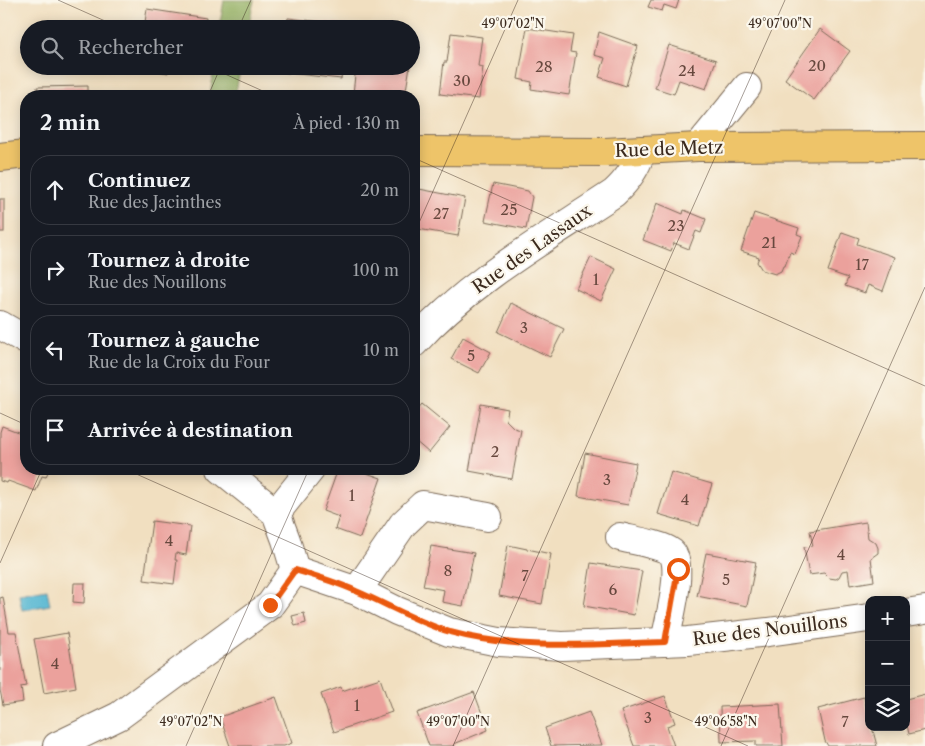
<!DOCTYPE html>
<html lang="fr">
<head>
<meta charset="utf-8">
<style>
	:root { --surface:#171b24; --page:#20242c; --text:#f1f3f6; --muted:#9ea1a6; --line:#363941 }
	body { margin:0; font-family:"Libre Caslon Text",serif; background:var(--page); color:var(--text) }
	.controls { position:absolute; right:15px; bottom:15px; display:grid; overflow:hidden; border-radius:10px; box-shadow:0 2px 12px #0003 }
	.controls button { width:45px; height:45px; display:grid; place-items:center; padding:0; border:0; border-bottom:1px solid var(--line); background:var(--surface); color:var(--text); font:25px sans-serif }
	.stop { position:absolute; width:15px; height:15px; margin:-11px; border:4px solid #ea580c; border-radius:50%; background:#fff }
	.stop.end { background:#ea580c; border-color:#fff; box-shadow:0 1px 5px #0008 }
	.list { margin:0; padding:0; list-style:none }
	h2 { display:flex; justify-content:space-between; align-items:center; height:65px; margin:0; padding:0 20px; font-size:21px }
	h2 small { font-size:16px; font-weight:400; color:var(--muted) }
	.list li { display:grid; grid-template-columns:32px 1fr auto; gap:15px; align-items:center; box-sizing:border-box; height:70px; margin:0 10px 10px; padding:0 10px; border:1px solid var(--line); border-radius:20px }
	.list b { display:block; font-size:19px; white-space:nowrap }
	.list p { margin:0; font-size:16px; white-space:nowrap; color:var(--muted) }
	.list em { font-size:16px; font-style:normal; color:var(--muted) }
	.icon { flex:none; width:28px; height:28px; fill:none; stroke:currentColor; stroke-width:2; stroke-linecap:round; stroke-linejoin:round }
	.map { position:relative; flex:none; width:925px; height:746px; overflow:hidden }
	.search { position:absolute; background:var(--surface); box-shadow:0 2px 12px #0003; left:20px; top:20px; width:400px; height:55px; display:flex; align-items:center; gap:12px; box-sizing:border-box; padding:0 18px; border-radius:28px; color:var(--muted); font-size:19px }
	.panel { position:absolute; background:var(--surface); box-shadow:0 2px 12px #0003; left:20px; top:90px; width:400px; height:385px; border-radius:20px }
	.map>svg:first-child { display:block }
</style>
</head>
<body>
<div class="map">
<svg width="925" height="746" viewBox="0 0 925 746">
	<rect width="100%" height="100%" fill="#fbf7ec"/>
	<filter id="ink" filterUnits="userSpaceOnUse"><feTurbulence type="fractalNoise" baseFrequency=".02" numOctaves="2"/><feDisplacementMap in="SourceGraphic" scale="10" xChannelSelector="R" yChannelSelector="G"/><feConvolveMatrix kernelMatrix="1 2 1 2 8 2 1 2 1" color-interpolation-filters="sRGB"/></filter>
	<filter id="wash" filterUnits="userSpaceOnUse"><feTurbulence type="fractalNoise" baseFrequency=".0096" numOctaves="4" result="noise"/><feDisplacementMap in="SourceGraphic" scale="20" xChannelSelector="R" yChannelSelector="G"/><feGaussianBlur stdDeviation="1.12" result="paint"/><feColorMatrix in="noise" values="0 0 0 0 0 0 0 0 0 0 0 0 0 0 0 0 0 1.4 0 .05"/><feComposite in="paint" operator="in"/></filter>
	<g filter="url(#wash)">
		<rect width="100%" height="100%" fill="#f1dfc0"/>
		<!-- forest -->
		<g fill="#92ae60" stroke="#666c3f">
			<path d="M224,0H254L248,29H219Z"/>
			<path d="M214,66H241L235,96H210Z"/>
		</g>
		<!-- water -->
		<path fill="#52b6d1" stroke="#467078" d="M47,589L50,605L22,610L19,594Z"/>
		<g id="blocks">
			<!-- building -->
			<g fill="#eba19c">
				<path d="M651,0H679L676,9L664,5L662,11L648,7Z"/>
				<path d="M147,9L206,18L205,29H144Z"/>
				<path d="M288,18L348,25V29H286Z"/>
				<path d="M527,28L573,35L570,52L576,53L569,95L531,89L532,82L518,79Z"/>
				<path d="M820,29L850,51L814,100L785,79Z"/>
				<path d="M599,32L638,46L626,86L599,77L605,58L594,55Z"/>
				<path d="M451,33L482,37L478,66L483,67L479,99L440,94L444,62H447Z"/>
				<path d="M669,45L716,60L706,89L679,80L674,94L655,88Z"/>
				<path d="M152,66H169L168,73L152,70Z"/>
				<path d="M281,66H343L341,79L280,72Z"/>
				<path d="M356,66H410L405,96H368L353,94Z"/>
				<path d="M88,86V96H38L37,87Z"/>
				<path d="M493,184L528,191L532,197L526,229L485,221Z"/>
				<path d="M414,188L465,198L458,236L418,229V228L414,227Z"/>
				<rect x="0" y="199" width="4" height="33"/>
				<path d="M657,203L683,214L684,210L706,219L701,233L696,231L689,249L674,243L671,251L643,240Z"/>
				<path d="M754,213L799,228L797,234L802,236L795,254L790,252L785,266H783L781,271L775,274L762,270L757,262L759,257L741,251Z"/>
				<path d="M842,232L859,238L857,244L895,257L883,291L868,285L865,293L845,286L848,278L828,271Z"/>
				<path d="M591,257L616,269L601,301L576,289Z"/>
				<path d="M511,303L564,329L550,357L498,332Z"/>
				<path d="M463,337L491,352L479,373L451,359Z"/>
				<path d="M422,404L450,427L429,453L414,440V411L415,412Z"/>
				<path d="M481,404L508,409L506,420L514,428L521,430L512,479L469,471Z"/>
				<path d="M2,426L26,435V469H49L46,477L42,476L36,491L8,481L7,483L0,481V432Z"/>
				<path d="M585,453L636,463L628,505L578,496Z"/>
				<path d="M338,469H355L381,478L360,538L335,529L339,517L323,511Z"/>
				<path d="M671,472L712,484L699,526L658,514Z"/>
				<path d="M152,521L190,526L186,555L176,553L175,560H177L174,584L144,580Z"/>
				<path d="M866,522L868,538L876,543L878,548V553L871,558L874,581L850,585L848,570L842,571L839,577L836,579L829,578L824,573L809,575L804,547L813,546L810,531Z"/>
				<path d="M508,545L551,554L542,604L499,596Z"/>
				<path d="M431,546L474,553L463,606L442,602L444,590L423,586Z"/>
				<path d="M706,553L756,562L747,606L697,596Z"/>
				<path d="M591,563L642,571L634,615L584,606Z"/>
				<path d="M74,583H85L84,603L73,602Z"/>
				<path d="M3,597L9,632H16L26,686L21,687L23,702L3,705L0,690V598Z"/>
				<path d="M304,613L306,623L295,626L292,616Z"/>
				<path d="M67,633L76,687L44,693L34,639Z"/>
				<path d="M380,678L392,712L334,732L321,694L341,687L342,691Z"/>
				<path d="M474,692L488,730L454,744L455,746H429L417,713Z"/>
				<path d="M925,694V730L909,734L906,721V699Z"/>
				<path d="M665,696L675,723L667,726L674,746H634L621,711Z"/>
				<path d="M276,697L292,743L284,746H230L220,717Z"/>
				<path d="M864,697L869,715V727H872L877,746H828L825,741L818,709Z"/>
				<path d="M780,704L783,746H756V741L721,742L720,707Z"/>
				<path d="M589,712L602,745L551,746L545,728Z"/>
			</g>
		</g>
	</g>
	<g filter="url(#ink)">
		<use href="#blocks" fill-opacity="0" stroke="#7b6957" stroke-width="1"/>
		<g fill="none" stroke-linecap="round" stroke-linejoin="round">
			<!-- minor casing -->
			<g stroke="#7b6957" stroke-width="30">
				<g id="minor">
					<path d="M698,147L747,87"/>
					<path d="M0,325L26,340"/>
					<path d="M414,343C470,281 545,239 614,193C628,180 636,168 642,150"/>
					<path d="M221,469L276,513L286,540L295,570"/>
					<path d="M276,513L311,469"/>
					<path d="M620,537C632,540 662,545 671,552C685,564 668,624 665,642"/>
					<path d="M295,570L357,591L397,611L449,632L499,642L562,646L688,641L768,632L869,618"/>
					<path d="M357,591L403,524L423,505L488,517"/>
					<path d="M906,613L925,610"/>
					<path d="M57,746L119,716L270,605L295,570"/>
				</g>
			</g>
			<!-- major casing -->
			<g stroke="#7b6957" stroke-width="30">
				<g id="major">
					<path d="M414,151L605,152L698,147L925,146"/>
					<path d="M0,157L26,154"/>
				</g>
			</g>
			<!-- minor -->
			<use href="#minor" stroke="#fff" stroke-width="28"/>
			<!-- major -->
			<use href="#major" stroke="#eec469" stroke-width="28"/>
		</g>
	</g>
	<g fill="none" stroke-linecap="round" stroke-linejoin="round" filter="url(#ink)">
		<!-- route -->
		<path stroke="#ea580c" stroke-width="6" d="M270,605L295,570C316,576 336,582 356,591C387,604 417,622 450,632C519,651 593,644 665,642L678,569"/>
	</g>
	<!-- ticks -->
	<path fill="none" stroke="#3b2a1e" stroke-width="1" stroke-opacity="0.45" d="M58,0L123,29M238,29L251,0M207,66L274,96M208,96L221,66M414,158L925,386M414,234L518,0M0,413L26,425M125,469L748,746M0,563L42,469M186,746L309,469M453,746L785,0M721,746L925,287"/>
	<g text-anchor="middle" dominant-baseline="central" stroke-width="4.5" stroke-linejoin="round" paint-order="stroke">
		<!-- number labels -->
		<g font-size="15" fill="#67483e">
			<text x="817" y="65">20</text>
			<text x="544" y="66">28</text>
			<text x="687" y="70">24</text>
			<text x="462" y="80">30</text>
			<text x="509" y="209">25</text>
			<text x="441" y="213">27</text>
			<text x="676" y="225">23</text>
			<text x="769" y="242">21</text>
			<text x="862" y="264">17</text>
			<text x="596" y="279">1</text>
			<text x="524" y="327">3</text>
			<text x="471" y="355">5</text>
			<text x="495" y="451">2</text>
			<text x="607" y="479">3</text>
			<text x="352" y="495">1</text>
			<text x="685" y="499">4</text>
			<text x="169" y="540">4</text>
			<text x="841" y="554">4</text>
			<text x="448" y="570">8</text>
			<text x="525" y="575">7</text>
			<text x="726" y="579">5</text>
			<text x="613" y="589">6</text>
			<text x="55" y="663">4</text>
			<text x="357" y="705">1</text>
			<text x="648" y="717">3</text>
			<text x="845" y="721">7</text>
		</g>
		<!-- street labels -->
		<g font-size="18" fill="#3b2a1e" stroke="#fbf7ec">
			<text transform="translate(669 149) rotate(-2)">Rue de Metz</text>
			<text transform="translate(532 249) rotate(-35)">Rue des Lassaux</text>
			<text transform="translate(770 630) rotate(-7)">Rue des Nouillons</text>
		</g>
	</g>
	<g font-size="12" text-anchor="middle" fill="#3b2a1e" stroke="#fbf7ec" stroke-width="4.5" stroke-linejoin="round" paint-order="stroke">
		<text x="513" y="28">49°07'02"N</text>
		<text x="780" y="28">49°07'00"N</text>
		<text x="191" y="726">49°07'02"N</text>
		<text x="458" y="726">49°07'00"N</text>
		<text x="726" y="726">49°06'58"N</text>
	</g>
</svg>
<div class="controls">
<button>+</button>
<button>−</button>
<button><svg class="icon" aria-label="layers" viewBox="0 0 24 24"><path d="M12 4l9 5-9 5-9-5zM3 14l9 5 9-5"/></svg></button>
</div>
<div class="stop" style="left:678px;top:569px"></div>
<div class="stop end" style="left:270px;top:605px"></div>
<div class="search"><svg class="icon" aria-label="search" viewBox="0 0 24 24"><circle cx="10" cy="10" r="6"/><path d="M15 15l6 6"/></svg>Rechercher</div>
<section class="panel">
<h2>2 min<small>À pied · 130 m</small></h2>
<ul class="list">
<li><svg class="icon" aria-label="ahead" viewBox="0 0 24 24"><path d="M12 20V5M6 11l6-6 6 6"/></svg><div><b>Continuez</b><p>Rue des Jacinthes</p></div><em>20 m</em></li>
<li><svg class="icon" aria-label="right" viewBox="0 0 24 24"><path d="M7 20v-9h11M14 6l5 5-5 5"/></svg><div><b>Tournez à droite</b><p>Rue des Nouillons</p></div><em>100 m</em></li>
<li><svg class="icon" aria-label="left" viewBox="0 0 24 24"><path d="M17 20v-9H6M10 6l-5 5 5 5"/></svg><div><b>Tournez à gauche</b><p>Rue de la Croix du Four</p></div><em>10 m</em></li>
<li><svg class="icon" aria-label="arrive" viewBox="0 0 24 24"><path d="M6 21V4h12l-3 4 3 4H6"/></svg><div><b>Arrivée à destination</b></div></li>
</ul>
</section>
</div>
</body>
</html>
